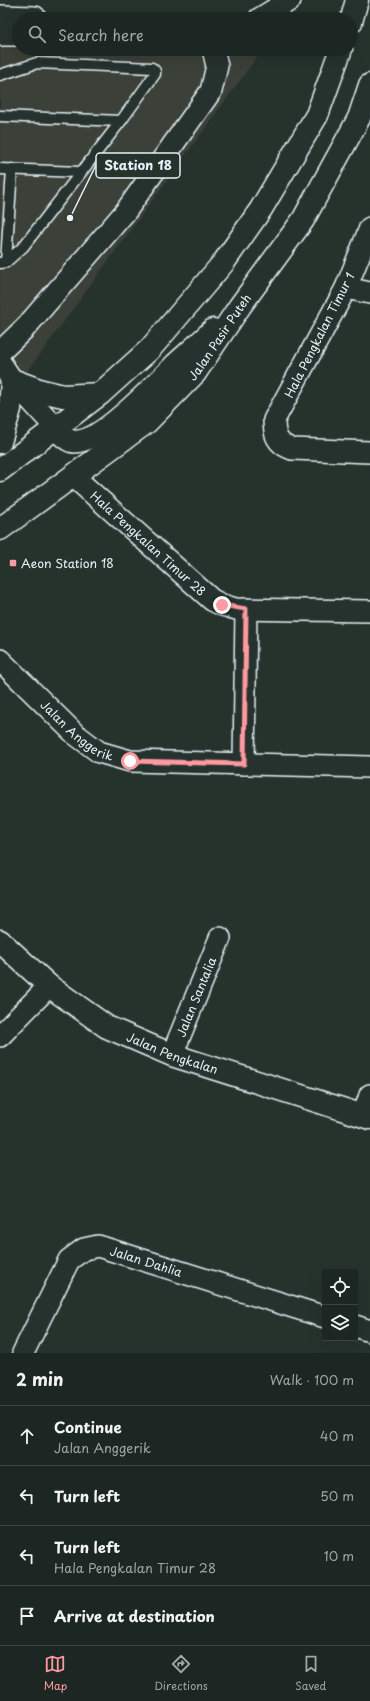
<!DOCTYPE html>
<html lang="en">
<head>
<meta charset="utf-8">
<style>
	:root { --surface:#1c2622; --page:#252e2a; --text:#f1f3f6; --muted:#a0a5a5; --line:#3a4340; --accent:#ff9aa2 }
	body { margin:0; font-family:"Playpen Sans",sans-serif; background:var(--page); color:var(--text) }
	.controls { position:absolute; right:12px; bottom:12px; display:grid; overflow:hidden; border-radius:0px; box-shadow:0 4px 16px #0002 }
	.controls button { width:36px; height:36px; display:grid; place-items:center; padding:0; border:0; border-bottom:1px solid var(--line); background:var(--surface); color:var(--text); font:20px sans-serif }
	.stop { position:absolute; width:12px; height:12px; margin:-9px; border:3px solid #ff9aa2; border-radius:50%; background:#fff }
	.stop.end { background:#ff9aa2; border-color:#fff; box-shadow:0 1px 4px #0008 }
	.list { margin:0; padding:0; list-style:none }
	h2 { display:flex; justify-content:space-between; align-items:center; height:52px; margin:0; padding:0 16px; font-size:17px }
	h2 small { font-size:13px; font-weight:400; color:var(--muted) }
	.list li { display:grid; grid-template-columns:26px 1fr auto; gap:12px; align-items:center; box-sizing:border-box; height:60px; padding:0 16px; border-top:1px solid var(--line) }
	.list b { display:block; font-size:15px; white-space:nowrap }
	.list p { margin:0; font-size:13px; white-space:nowrap; color:var(--muted) }
	.list em { font-size:13px; font-style:normal; color:var(--muted) }
	.icon { flex:none; width:22px; height:22px; fill:none; stroke:currentColor; stroke-width:2; stroke-linecap:round; stroke-linejoin:round }
	.map { position:relative; flex:none; width:370px; height:1353px; overflow:hidden }
	.search { position:absolute; background:var(--surface); box-shadow:0 4px 16px #0002; left:12px; right:12px; top:12px; height:44px; display:flex; align-items:center; gap:10px; box-sizing:border-box; padding:0 14px; border-radius:22px; color:var(--muted); font-size:15px }
	.sheet { height:292px; background:var(--surface) }
	nav { display:flex; justify-content:space-around; align-items:center; box-sizing:border-box; height:56px; border-top:1px solid var(--line); background:var(--surface); font-size:11px; color:var(--muted) }
	nav a { display:grid; justify-items:center; gap:2px }
	nav .on { color:var(--accent) }
	.map>svg:first-child { display:block }
</style>
</head>
<body>
<div class="map">
<svg width="370" height="1353" viewBox="0 0 370 1353">
	<rect width="100%" height="100%" fill="#26332d"/>
	<filter id="ink" filterUnits="userSpaceOnUse"><feTurbulence type="fractalNoise" baseFrequency=".025" numOctaves="2"/><feDisplacementMap in="SourceGraphic" scale="8" xChannelSelector="R" yChannelSelector="G"/><feConvolveMatrix kernelMatrix="1 2 1 2 8 2 1 2 1" color-interpolation-filters="sRGB"/></filter>
	<g filter="url(#ink)">
		<!-- built -->
		<path fill="#3a4038" d="M0,27L19,28V49H263L16,387L0,401Z"/>
		<g fill="none" stroke-linecap="round" stroke-linejoin="round">
			<!-- service casing -->
			<g stroke="#e8f1f8" stroke-width="13">
				<g id="service">
					<path d="M0,75L37,63L152,68L155,71V74L121,121L0,116"/>
					<path d="M0,169L80,172"/>
					<path d="M6,262L12,169"/>
					<path d="M0,263L6,262L23,247L121,121"/>
				</g>
			</g>
			<!-- minor casing -->
			<g stroke="#e8f1f8" stroke-width="24">
				<g id="minor">
					<path d="M0,16L35,17V19"/>
					<path d="M259,19L290,0"/>
					<path d="M0,35H19"/>
					<path d="M370,228L346,288L274,420C274,435 277,444 292,449L370,452"/>
					<path d="M346,288L370,293"/>
					<path d="M0,352L26,327L126,211L211,91L217,66L213,49"/>
					<path d="M0,362L12,380L55,427"/>
					<path id="s1" d="M73,476L212,600L222,605L236,609L370,611"/>
					<path id="s2" d="M0,660L75,734L99,752L130,761L370,767"/>
					<path d="M244,764L246,609"/>
					<path d="M0,1036L49,986"/>
					<path id="s3" d="M172,1055L220,938"/>
					<path d="M363,1116L370,1095"/>
					<path d="M355,1326L370,1331"/>
					<path id="s4" d="M23,1353L69,1260L84,1249L98,1246L325,1317"/>
				</g>
			</g>
			<!-- tertiary casing -->
			<g stroke="#e8f1f8" stroke-width="25">
				<g id="tertiary">
					<path id="s5" d="M0,941L49,986L107,1027L172,1055L370,1118"/>
				</g>
			</g>
			<!-- primary casing -->
			<g stroke="#e8f1f8" stroke-width="25">
				<g id="primary">
					<path d="M351,22L357,0"/>
					<path d="M55,427C59,432 65,439 71,441C97,448 158,382 175,365C188,353 201,342 213,330"/>
					<path d="M0,442L10,409L12,380L42,391L63,396L100,394"/>
					<path d="M0,470L100,394L150,349L224,262L261,209L317,115L341,49"/>
					<path id="s6" d="M0,529L147,422L195,373L240,306L303,220L359,118L370,85"/>
				</g>
			</g>
			<!-- service -->
			<use href="#service" stroke="#26332d" stroke-width="10"/>
			<!-- minor -->
			<use href="#minor" stroke="#26332d" stroke-width="21"/>
			<!-- tertiary -->
			<use href="#tertiary" stroke="#26332d" stroke-width="22"/>
			<!-- primary -->
			<use href="#primary" stroke="#26332d" stroke-width="22"/>
		</g>
	</g>
	<g fill="none" stroke-linecap="round" stroke-linejoin="round" filter="url(#ink)">
		<!-- route -->
		<path stroke="#ff9aa2" stroke-width="5" d="M130,761L244,764L246,609L222,605"/>
	</g>
	<!-- markers -->
	<rect fill="#ff9aa2" stroke="#26332d" stroke-width="1.5" x="9" y="559" width="8" height="8" rx="2"/>
	<g text-anchor="middle" dominant-baseline="central" stroke-width="3" stroke-linejoin="round" paint-order="stroke">
		<!-- street labels -->
		<g font-size="12" fill="#e8f1f8" stroke="#26332d">
			<text transform="translate(319 335) rotate(-63)">Hala Pengkalan Timur 1</text>
			<text stroke="none"><textPath href="#s6" startOffset="294">Jalan Pasir Puteh</textPath></text>
			<text stroke="none"><textPath href="#s1" startOffset="101">Hala Pengkalan Timur 28</textPath></text>
			<text stroke="none"><textPath href="#s2" startOffset="105">Jalan Anggerik</textPath></text>
			<text stroke="none"><textPath href="#s3" startOffset="63">Jalan Santalia</textPath></text>
			<text stroke="none"><textPath href="#s5" startOffset="208">Jalan Pengkalan</textPath></text>
			<text stroke="none"><textPath href="#s4" startOffset="187">Jalan Dahlia</textPath></text>
		</g>
		<!-- poi labels -->
		<g font-size="12" fill="#e8f1f8" stroke="#26332d" text-anchor="start">
			<text x="21" y="563">Aeon Station 18</text>
		</g>
	</g>
	<!-- callouts -->
	<path fill="none" stroke="#e8f1f8" stroke-width="1.5" d="M70 218L96 165"/>
	<circle fill="#e8f1f8" stroke="#26332d" stroke-width="1.5" cx="70" cy="218" r="4"/>
	<rect fill="#26332d" stroke="#e8f1f8" stroke-width="1.5" x="96" y="153" width="84" height="25" rx="4"/>
	<g font-size="13" text-anchor="middle" font-weight="bold" fill="#e8f1f8">
		<text x="138" y="170">Station 18</text>
	</g>
</svg>
<div class="controls">
<button><svg class="icon" aria-label="locate" viewBox="0 0 24 24"><circle cx="12" cy="12" r="6"/><path d="M12 2v4M12 18v4M2 12h4M18 12h4"/></svg></button>
<button><svg class="icon" aria-label="layers" viewBox="0 0 24 24"><path d="M12 4l9 5-9 5-9-5zM3 14l9 5 9-5"/></svg></button>
</div>
<div class="stop" style="left:130px;top:761px"></div>
<div class="stop end" style="left:222px;top:605px"></div>
<div class="search"><svg class="icon" aria-label="search" viewBox="0 0 24 24"><circle cx="10" cy="10" r="6"/><path d="M15 15l6 6"/></svg>Search here</div>
</div>
<section class="sheet">
<h2>2 min<small>Walk · 100 m</small></h2>
<ul class="list">
<li><svg class="icon" aria-label="ahead" viewBox="0 0 24 24"><path d="M12 20V5M6 11l6-6 6 6"/></svg><div><b>Continue</b><p>Jalan Anggerik</p></div><em>40 m</em></li>
<li><svg class="icon" aria-label="left" viewBox="0 0 24 24"><path d="M17 20v-9H6M10 6l-5 5 5 5"/></svg><div><b>Turn left</b></div><em>50 m</em></li>
<li><svg class="icon" aria-label="left" viewBox="0 0 24 24"><path d="M17 20v-9H6M10 6l-5 5 5 5"/></svg><div><b>Turn left</b><p>Hala Pengkalan Timur 28</p></div><em>10 m</em></li>
<li><svg class="icon" aria-label="arrive" viewBox="0 0 24 24"><path d="M6 21V4h12l-3 4 3 4H6"/></svg><div><b>Arrive at destination</b></div></li>
</ul>
</section>
<nav>
<a class="on"><svg class="icon" aria-label="map" viewBox="0 0 24 24"><path d="M3 6l6-2 6 2 6-2v14l-6 2-6-2-6 2zM9 4v14M15 6v14"/></svg>Map</a>
<a><svg class="icon" aria-label="directions" viewBox="0 0 24 24"><path d="M12 3l9 9-9 9-9-9zM9 14v-3h6M13 9l2 2-2 2"/></svg>Directions</a>
<a><svg class="icon" aria-label="saved" viewBox="0 0 24 24"><path d="M7 4h10v16l-5-4-5 4z"/></svg>Saved</a>
</nav>
</body>
</html>
